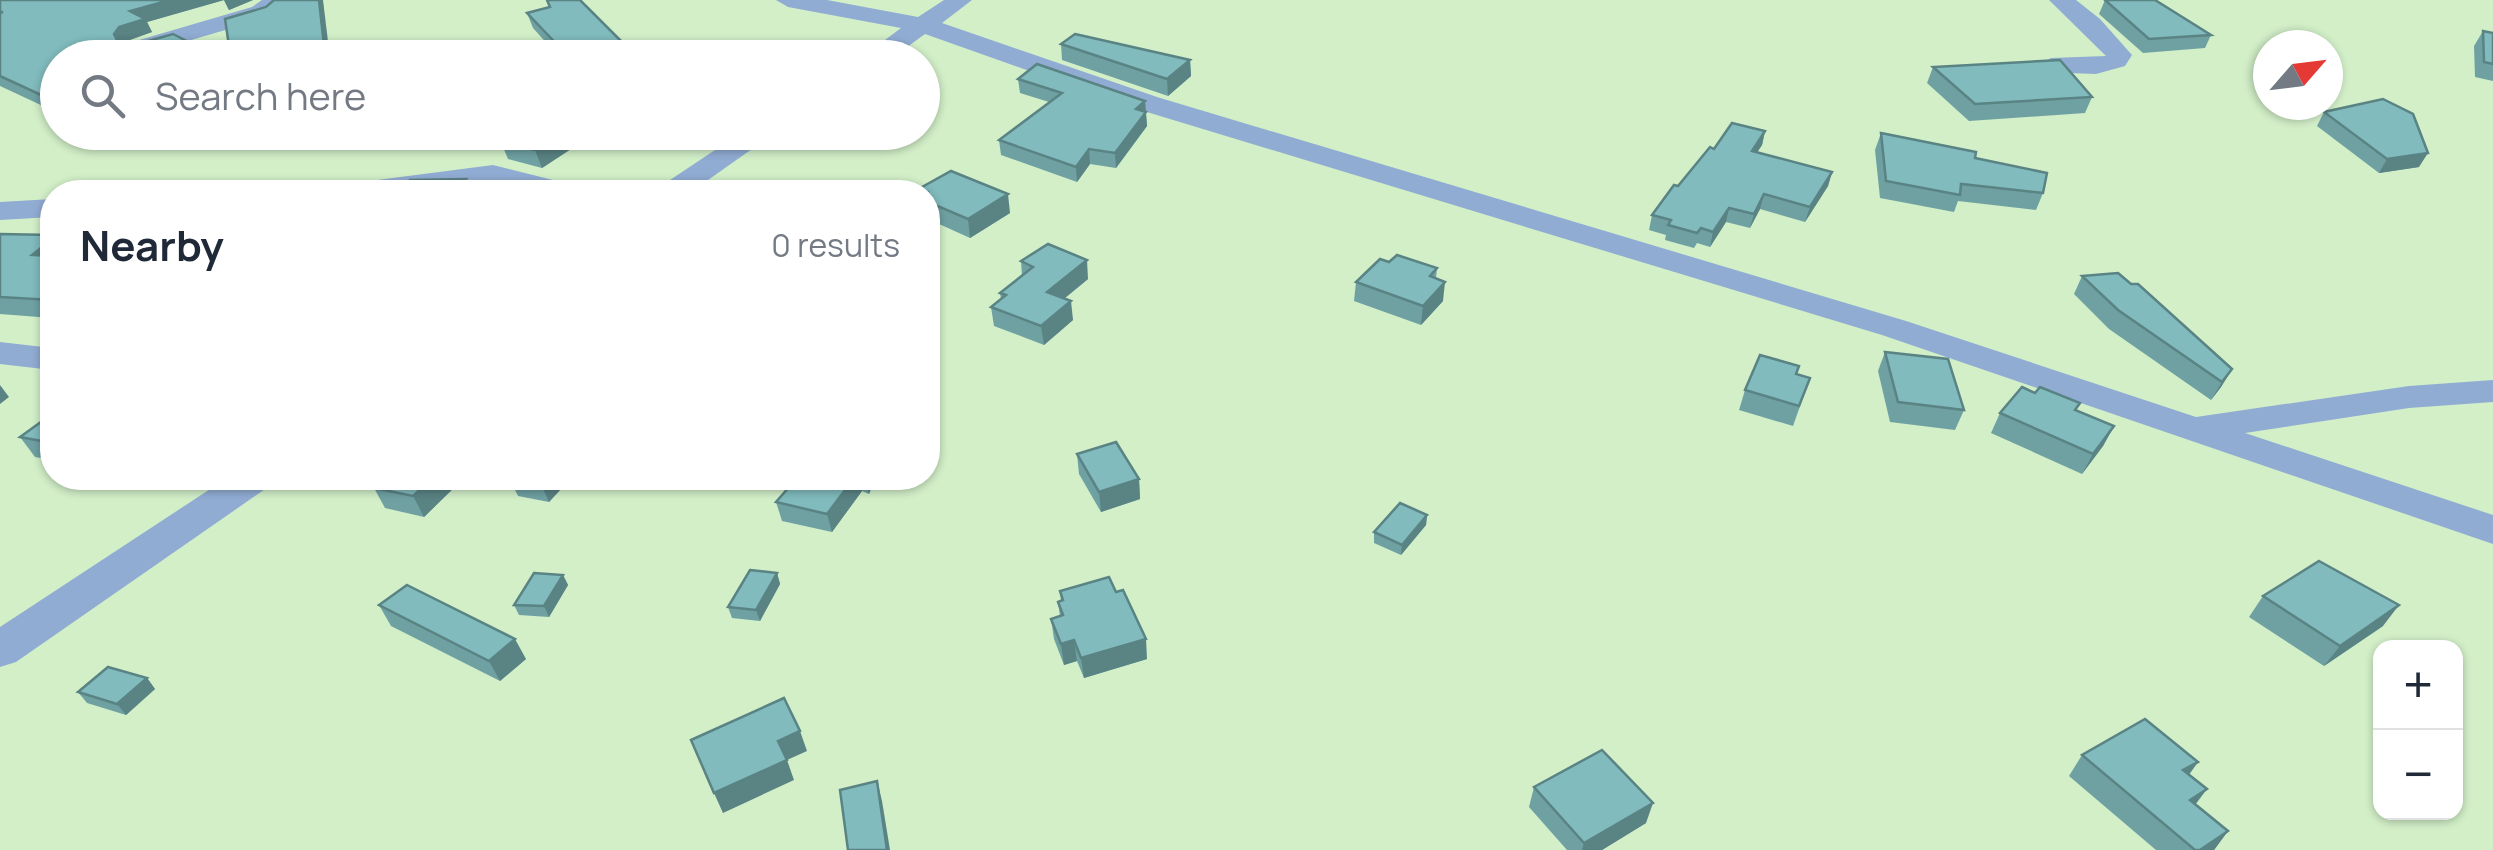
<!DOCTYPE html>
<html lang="en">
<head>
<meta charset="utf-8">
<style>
	:root { --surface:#fff; --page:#f2f2f3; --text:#1f2937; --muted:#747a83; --line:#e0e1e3 }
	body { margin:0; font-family:Manrope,sans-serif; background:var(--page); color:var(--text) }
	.controls { position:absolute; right:30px; bottom:30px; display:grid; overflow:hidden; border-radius:20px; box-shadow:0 2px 8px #0004 }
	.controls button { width:90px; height:90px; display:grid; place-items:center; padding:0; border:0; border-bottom:2px solid var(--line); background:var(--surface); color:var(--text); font:50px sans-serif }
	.compass { position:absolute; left:2253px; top:30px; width:90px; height:90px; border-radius:50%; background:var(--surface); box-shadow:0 2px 8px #0004; rotate:62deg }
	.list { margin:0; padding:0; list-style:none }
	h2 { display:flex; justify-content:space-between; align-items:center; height:130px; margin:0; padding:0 40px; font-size:42px }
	h2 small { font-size:32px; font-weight:400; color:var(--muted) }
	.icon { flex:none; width:55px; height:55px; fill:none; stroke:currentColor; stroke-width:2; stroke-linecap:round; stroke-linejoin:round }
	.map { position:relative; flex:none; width:2493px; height:850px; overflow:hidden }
	.search { position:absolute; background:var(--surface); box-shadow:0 2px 8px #0004; left:40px; top:40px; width:900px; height:110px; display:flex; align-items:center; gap:25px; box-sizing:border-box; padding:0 35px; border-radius:55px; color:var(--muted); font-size:38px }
	.panel { position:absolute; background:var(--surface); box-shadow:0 2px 8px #0004; left:40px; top:180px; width:900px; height:310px; border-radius:40px }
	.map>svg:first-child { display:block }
</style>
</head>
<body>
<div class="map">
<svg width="2493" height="850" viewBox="0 0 2493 850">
	<rect width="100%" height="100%" fill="#d2efc8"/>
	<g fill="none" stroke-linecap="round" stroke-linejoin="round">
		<!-- street -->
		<g fill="#91acd3" fill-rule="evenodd">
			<path d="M262,0H290L270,17L147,53H129L125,48L129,43L252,7Z"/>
			<path d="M776,0H827L918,17L944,0H972L942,23L1157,97L1906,321L2196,417L2409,386L2493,380V402L2409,408L2245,433L2493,515V544L1882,335L1137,109L925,34L892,58H861L901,28L788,7Z"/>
			<path d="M2049,0H2076L2100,19L2132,55L2125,66L2096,74L2042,72L2038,66L2051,58L2106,56Z"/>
			<path d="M742,132H776L691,192H657L661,186Z"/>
			<path d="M493,165L577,186L581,192H532L493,183L419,192H339L343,186L354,183Z"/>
			<path d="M52,199V217L0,220V202Z"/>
			<path d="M0,342L52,348V370L0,364Z"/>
			<path d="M227,478H274L268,487L16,662L0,667V627Z"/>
		</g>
	</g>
	<!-- wall -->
	<g fill="#6fa1a3">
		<path d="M0,0H253L229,10L224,0L147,22L152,32L125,42L210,53L212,58H58V113L0,86Z"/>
		<path d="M546,0H580L622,42L627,58H560L533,28L527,13L549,7Z"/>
		<path d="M2105,0L2211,35L2205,48L2143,53L2099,14Z"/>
		<path d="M2483,31L2493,33V81L2475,77L2474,46Z"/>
		<path d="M1061,44L1190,60L1191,76L1168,96L1062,60Z"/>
		<path d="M1933,67L2092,97L2085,113L1969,121L1927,83Z"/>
		<path d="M1018,79L1145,101L1147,126L1116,168L1090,164L1077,182L1001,155L999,140L1049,102L1020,93Z"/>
		<path d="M2324,112L2419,167L2379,173L2317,126Z"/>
		<path d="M1765,131L1762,145L1757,152L1832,172L1828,186L1805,222L1760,209L1750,228L1726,222L1710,247L1697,243L1694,248L1665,240L1666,235L1649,230L1652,215L1714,149Z"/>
		<path d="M1881,133L1975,158L2043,193L2036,210L1958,201L1954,212L1880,198L1875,150Z"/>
		<path d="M501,142L574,147L542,168L508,159Z"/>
		<path d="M928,192L1010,213L970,238L928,219Z"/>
		<path d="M0,234L52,235V318L0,314Z"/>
		<path d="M1021,261L1088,279L1065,298L1073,320L1044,345L994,326L991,307L1001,299L1000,293L1022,276Z"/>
		<path d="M1437,268L1436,278L1443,301L1421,325L1354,301L1356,282Z"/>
		<path d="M2082,276L2232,369L2221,387L2211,400L2109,329L2074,294Z"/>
		<path d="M1885,352L1964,410L1955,430L1890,422L1878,371Z"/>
		<path d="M1796,374L1810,378L1793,426L1739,410L1745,390Z"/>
		<path d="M2076,410L2114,426L2103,446L2082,474L1991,433L2000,413Z"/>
		<path d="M52,414V460L35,457L20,437Z"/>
		<path d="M1077,454L1139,479L1140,499L1101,512L1079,474Z"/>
		<path d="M464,478L424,517L385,508L374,488Z"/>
		<path d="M509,478H571L549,502L518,496Z"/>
		<path d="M744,478H875L869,494L862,491L832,532L782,521L776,502L787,490L746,485Z"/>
		<path d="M1427,515L1426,525L1401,555L1374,543V532Z"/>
		<path d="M777,573L780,584L760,621L732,618L728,607Z"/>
		<path d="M563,575L568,585L549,617L519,615L514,605Z"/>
		<path d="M1060,591L1147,659L1084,678L1077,661L1064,665L1054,639L1051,619L1060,616L1058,602L1061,601Z"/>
		<path d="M2263,596L2383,626L2324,666L2249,617Z"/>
		<path d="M379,605L526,659L500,681L391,626Z"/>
		<path d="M147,678L155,689L126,715L87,703L78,692Z"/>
		<path d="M2082,755L2198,762L2189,775L2196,804L2228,831L2214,850H2156L2069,776Z"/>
		<path d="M1534,787L1646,823L1602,850H1567L1529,807Z"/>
	</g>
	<!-- shaded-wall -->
	<g fill="#5a8384">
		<path d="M170,0H253L229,10L224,0L147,22L152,32L126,41L122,47L128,58H108L114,34L130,11Z"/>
		<path d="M319,0H323L330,58H326Z"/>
		<path d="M622,42L627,58L569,57Z"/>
		<path d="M267,45L273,58H232L230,53Z"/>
		<path d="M210,53L212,58H190Z"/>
		<path d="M1190,60L1191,76L1168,96L1167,79Z"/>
		<path d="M1145,101L1147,126L1116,168L1115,153L1136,109Z"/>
		<path d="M1765,131L1762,145L1749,165L1752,151Z"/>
		<path d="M564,132H569L574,147L542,168L535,150Z"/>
		<path d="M1089,149L1090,164L1077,182L1076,167Z"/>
		<path d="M2428,153L2419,167L2379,173L2387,159Z"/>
		<path d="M1832,172L1828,186L1805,222L1810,207Z"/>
		<path d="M466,179L471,192H456Z"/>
		<path d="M1008,194L1010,213L970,238L968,219Z"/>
		<path d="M1764,194L1760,209L1750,228L1754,214Z"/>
		<path d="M1729,208L1726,222L1710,247L1713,232Z"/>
		<path d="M52,239V266L32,255Z"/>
		<path d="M1087,260L1088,279L1049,311L1047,292Z"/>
		<path d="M1445,282L1443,301L1421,325L1423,306Z"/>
		<path d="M1071,301L1073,320L1044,345L1041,326Z"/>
		<path d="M2232,369L2221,387L2211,400L2222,382Z"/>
		<path d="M0,385L9,397L0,404Z"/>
		<path d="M2114,426L2103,446L2082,474L2093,454Z"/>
		<path d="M433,478H464L424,517L413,496Z"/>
		<path d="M544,478H571L549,502L540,482Z"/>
		<path d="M854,478H858L862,491L832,532L827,514Z"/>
		<path d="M865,478H875L869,494Z"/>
		<path d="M1139,479L1140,499L1101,512L1099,492Z"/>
		<path d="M1427,515L1426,525L1401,555L1402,545Z"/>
		<path d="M777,573L780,584L760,621L756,610Z"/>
		<path d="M563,575L568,585L549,617L544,606Z"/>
		<path d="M2399,605L2383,626L2324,666L2340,646Z"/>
		<path d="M515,639L526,659L500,681L489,661Z"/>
		<path d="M1146,639L1147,659L1084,678L1081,658Z"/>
		<path d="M1074,640L1077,661L1064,665L1061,644Z"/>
		<path d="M147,678L155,689L126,715L117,704Z"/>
		<path d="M800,731L807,751L787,760L794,780L723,813L714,793L778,741Z"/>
		<path d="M2198,762L2183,782V770Z"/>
		<path d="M877,781L882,801L890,850H887Z"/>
		<path d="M2207,789L2192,809L2190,800Z"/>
		<path d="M1653,803L1646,823L1602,850H1582L1584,843Z"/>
		<path d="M2228,831L2214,850H2200Z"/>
	</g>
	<!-- building -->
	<g fill="#81bbbd" stroke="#5a8384" stroke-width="2.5">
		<path d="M0,0H170L130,11L145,19L119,27L114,34L118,42L141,43L173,34L210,53L190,58H116L122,46L108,58H58V98L54,101L0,76V13L3,12H0Z"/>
		<path d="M274,0H319L325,55L367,47L371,58H267V45L230,53L225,19L266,7Z"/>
		<path d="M547,0H580L622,42L569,57L527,13L550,7Z"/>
		<path d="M2105,0H2155L2211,35L2149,39Z"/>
		<path d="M2483,31L2493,33V64L2484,62Z"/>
		<path d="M1075,34L1190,60L1167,79L1061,44Z"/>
		<path d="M2060,60L2092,97L1975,104L1933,67Z"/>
		<path d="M1037,64L1145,101L1136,109L1146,112L1115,153L1089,149L1076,167L999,140L1062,93L1018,79Z"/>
		<path d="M2383,99L2413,114L2428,153L2387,159L2324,112Z"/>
		<path d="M1732,123L1765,131L1752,151L1832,172L1810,207L1764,194L1754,214L1729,208L1713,232L1701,228L1697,233L1668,225L1671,220L1652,215L1674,185L1678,186L1710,147L1714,149Z"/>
		<path d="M516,132H564L535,150L501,142Z"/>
		<path d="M1881,133L1976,152L1975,158L2047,173L2043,193L1961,184L1960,195L1886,181Z"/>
		<path d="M951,171L1008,194L968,219L928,202V192H913Z"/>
		<path d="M466,179L456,192H399L410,180Z"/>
		<path d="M0,234L52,235V239L32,255L52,256V300L0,297Z"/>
		<path d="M1048,244L1087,260L1047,292L1071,301L1041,326L991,307L1006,295L1000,293L1033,267L1021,261Z"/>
		<path d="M1397,255L1437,268L1430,276L1445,282L1423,306L1356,282L1380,259L1389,262Z"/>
		<path d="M2118,273L2131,284H2138L2232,369L2222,382L2118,310L2082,276Z"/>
		<path d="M1885,352L1948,359L1964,410L1898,402Z"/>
		<path d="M1760,355L1799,366L1796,374L1810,378L1799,406L1745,390Z"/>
		<path d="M2022,387L2035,393L2040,387L2080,403L2075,410L2114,426L2093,454L2000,413Z"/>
		<path d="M52,414V443L20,437Z"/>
		<path d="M1116,442L1139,479L1099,492L1077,454Z"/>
		<path d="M386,478H433L413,496L374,488Z"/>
		<path d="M515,478H544L540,482Z"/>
		<path d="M797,478H854L827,514L776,502Z"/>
		<path d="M1400,503L1427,515L1402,545L1374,532Z"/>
		<path d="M2319,561L2399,605L2340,646L2263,596Z"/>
		<path d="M750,570L777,573L756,610L728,607Z"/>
		<path d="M534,573L563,575L544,606L514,605Z"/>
		<path d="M1109,577L1116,592L1123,590L1146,639L1081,658L1074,640L1061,644L1051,619L1063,615L1058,602L1063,600L1060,591Z"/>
		<path d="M407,585L515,639L489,661L379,605Z"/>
		<path d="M108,667L147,678L117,704L78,692Z"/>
		<path d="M784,698L800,731L778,741L787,760L714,793L691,740Z"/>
		<path d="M2145,719L2198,762L2183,770L2207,789L2190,800L2228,831L2200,850H2195L2082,755Z"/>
		<path d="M1602,750L1653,803L1584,843L1534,787Z"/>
		<path d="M877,781L887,850H848L840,790Z"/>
	</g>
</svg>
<div class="controls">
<button>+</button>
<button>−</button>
</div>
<svg class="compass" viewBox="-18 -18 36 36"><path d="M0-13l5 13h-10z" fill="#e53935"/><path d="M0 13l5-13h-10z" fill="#747a83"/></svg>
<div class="search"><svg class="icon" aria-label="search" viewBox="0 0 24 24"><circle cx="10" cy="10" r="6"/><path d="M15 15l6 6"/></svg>Search here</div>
<section class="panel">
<h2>Nearby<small>0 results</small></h2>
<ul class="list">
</ul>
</section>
</div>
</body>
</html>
